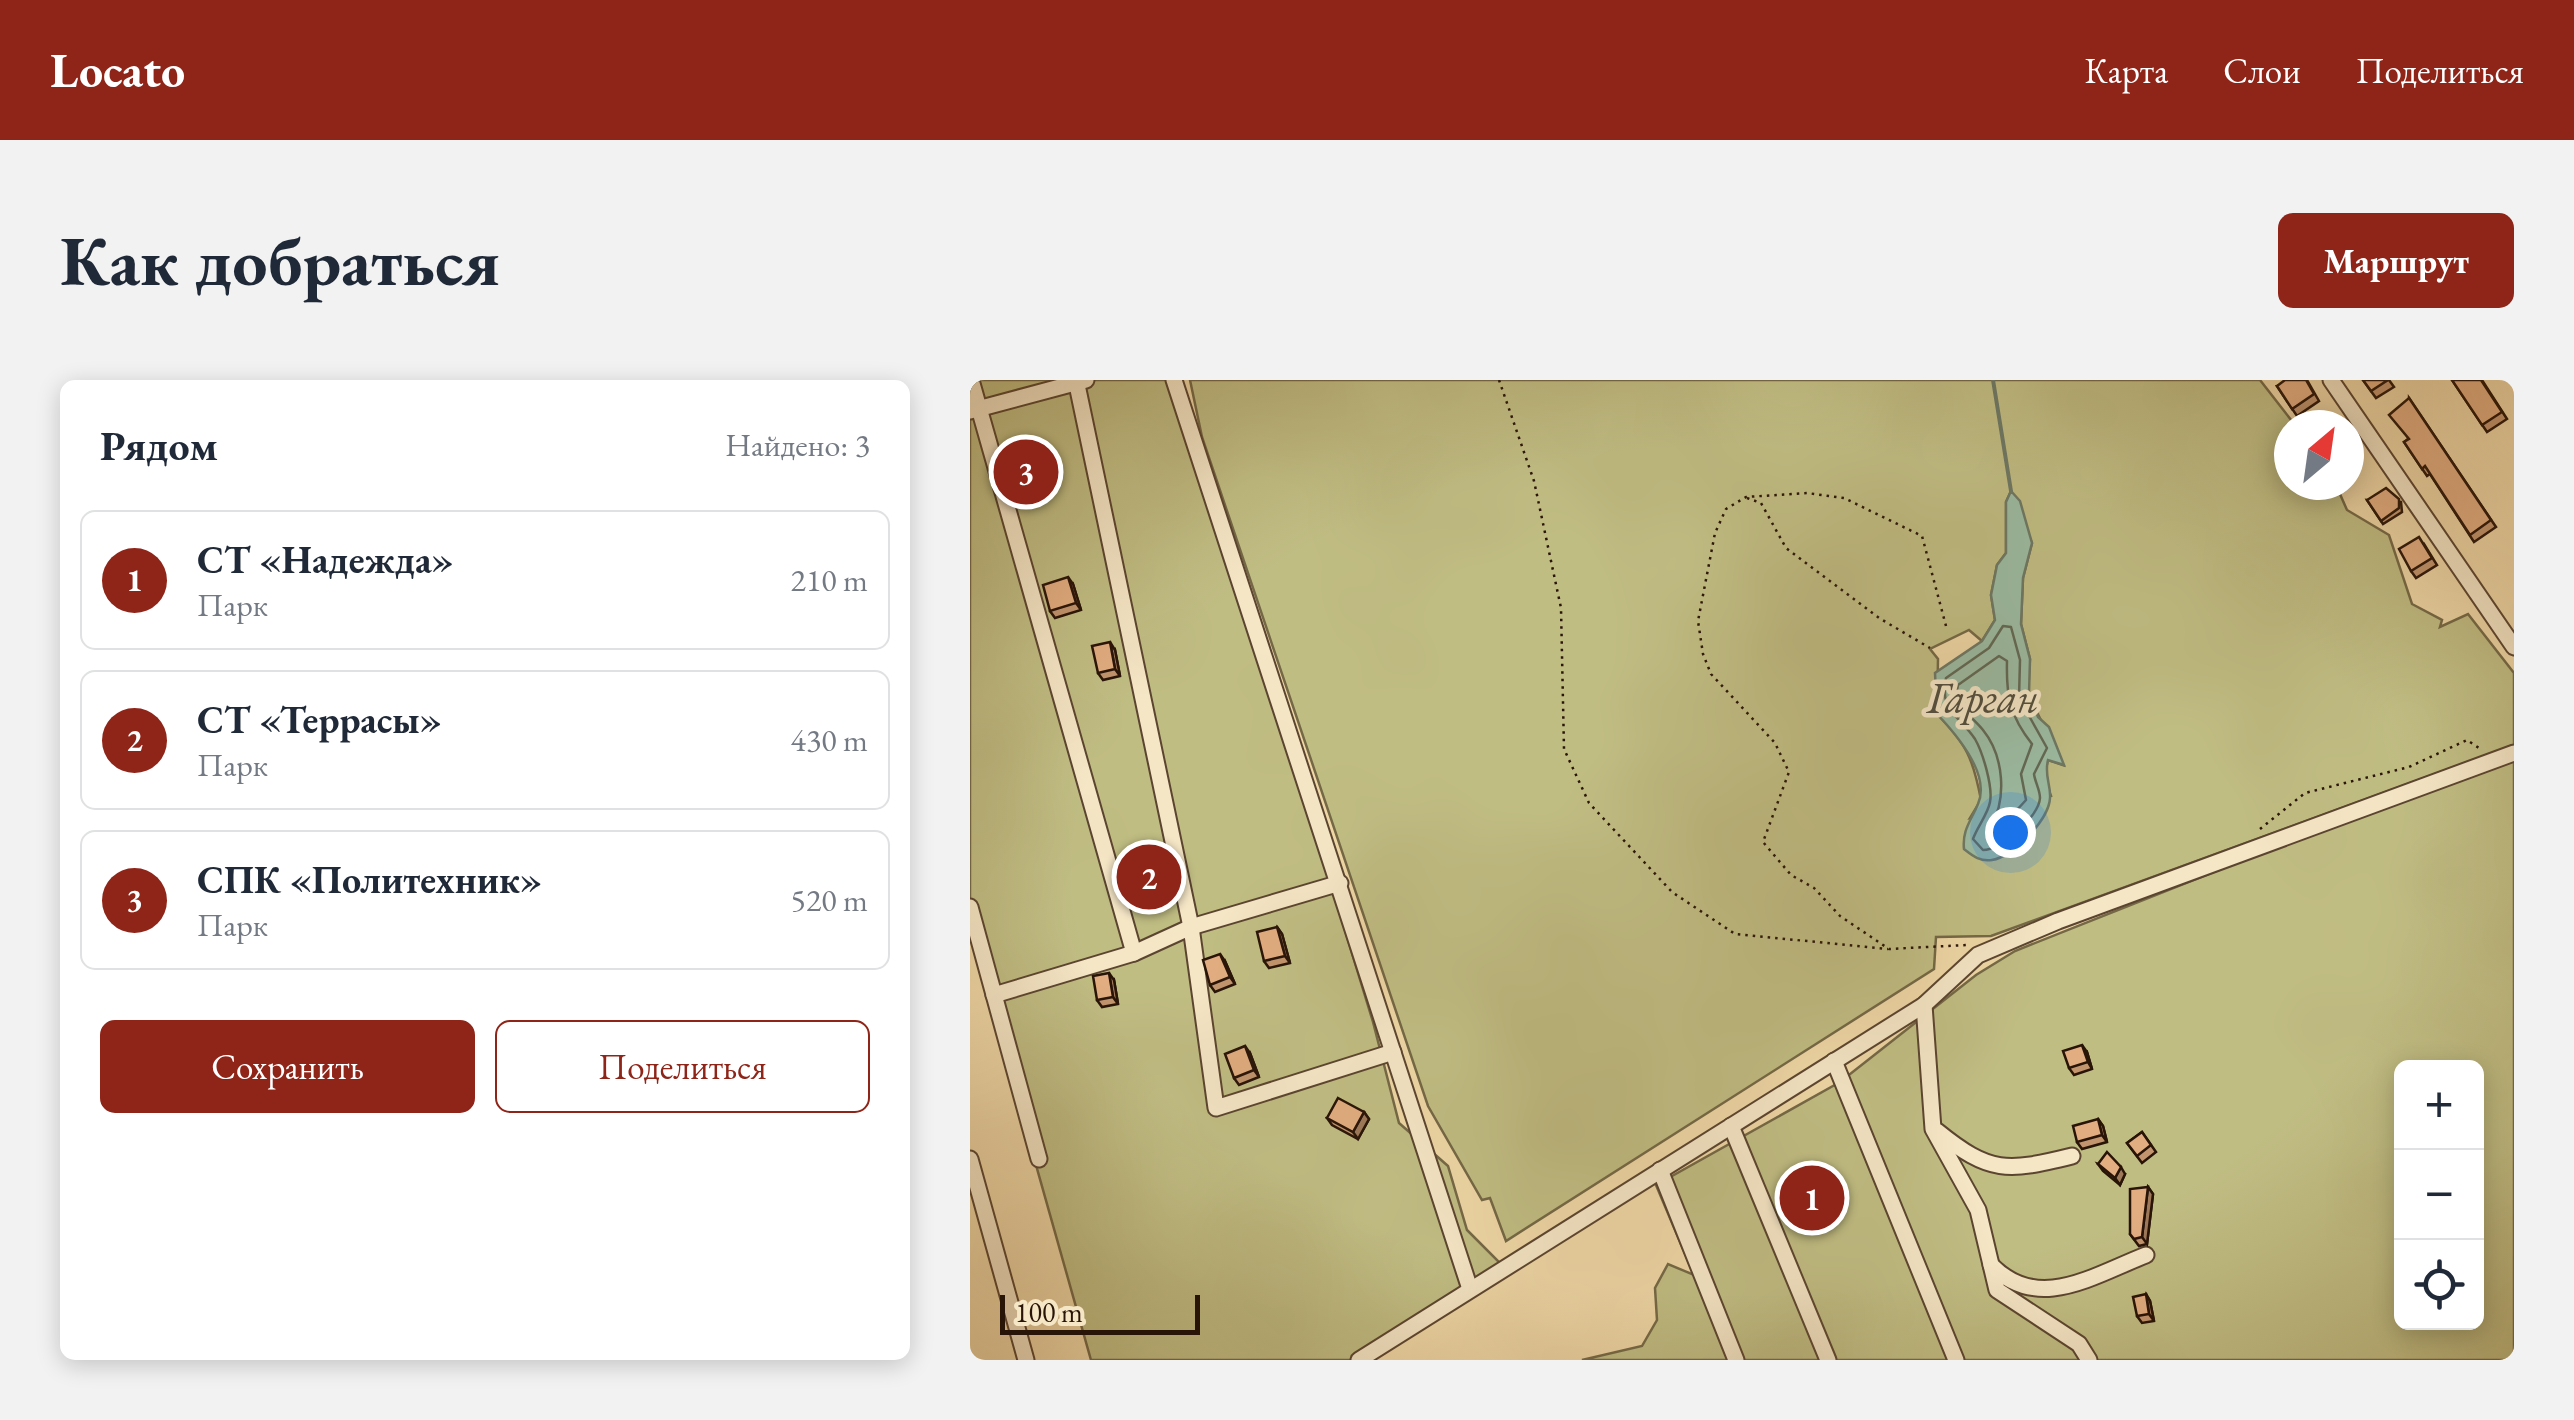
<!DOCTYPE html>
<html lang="ru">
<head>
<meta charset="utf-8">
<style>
	:root { --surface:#fff; --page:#f2f2f3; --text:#1f2937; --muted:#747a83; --line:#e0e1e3; --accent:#8f2418 }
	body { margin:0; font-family:"EB Garamond",serif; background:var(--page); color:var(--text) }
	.controls { position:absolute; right:30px; bottom:30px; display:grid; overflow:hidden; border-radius:15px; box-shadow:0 5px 25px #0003 }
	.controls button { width:90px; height:90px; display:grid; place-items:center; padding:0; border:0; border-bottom:2px solid var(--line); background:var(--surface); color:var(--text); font:50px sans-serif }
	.compass { position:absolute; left:1304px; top:30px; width:90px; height:90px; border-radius:50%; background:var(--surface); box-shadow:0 5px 25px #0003; rotate:29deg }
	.scale { position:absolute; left:30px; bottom:25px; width:200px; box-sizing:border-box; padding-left:10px; border:5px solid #291408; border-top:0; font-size:28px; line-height:35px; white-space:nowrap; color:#291408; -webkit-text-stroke:8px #f5e6c6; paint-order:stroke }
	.you { position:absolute; left:1040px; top:452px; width:35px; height:35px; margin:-25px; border:8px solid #fff; border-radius:50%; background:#1a73e8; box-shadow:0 0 0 15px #1a73e833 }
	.badge { display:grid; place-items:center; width:65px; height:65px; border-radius:50%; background:var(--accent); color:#fff; font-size:32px; font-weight:700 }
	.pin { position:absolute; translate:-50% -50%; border:5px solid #fff; box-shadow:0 2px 10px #0006 }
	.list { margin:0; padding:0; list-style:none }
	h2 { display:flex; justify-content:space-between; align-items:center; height:130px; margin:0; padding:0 40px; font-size:42px }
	h2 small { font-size:32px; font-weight:400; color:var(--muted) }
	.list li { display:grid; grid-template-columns:65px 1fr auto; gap:30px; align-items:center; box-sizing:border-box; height:140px; margin:0 20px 20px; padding:0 20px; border:2px solid var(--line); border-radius:15px }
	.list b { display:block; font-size:38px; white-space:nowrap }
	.list p { margin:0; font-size:32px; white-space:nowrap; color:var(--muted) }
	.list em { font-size:32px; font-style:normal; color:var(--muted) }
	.actions { display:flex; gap:20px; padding:30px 40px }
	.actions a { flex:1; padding:22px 0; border:2px solid var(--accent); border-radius:15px; text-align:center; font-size:35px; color:var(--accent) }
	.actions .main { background:var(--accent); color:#fff }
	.icon { flex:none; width:55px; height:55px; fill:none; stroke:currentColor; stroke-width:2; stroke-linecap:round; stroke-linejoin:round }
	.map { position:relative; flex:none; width:1544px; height:980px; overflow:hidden; border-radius:15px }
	header { display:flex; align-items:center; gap:60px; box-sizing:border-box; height:140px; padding:0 50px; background:var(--accent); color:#fff }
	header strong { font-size:48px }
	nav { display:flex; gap:55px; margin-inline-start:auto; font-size:35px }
	.intro { display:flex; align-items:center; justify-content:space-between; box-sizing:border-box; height:240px; padding:0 60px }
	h1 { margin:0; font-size:70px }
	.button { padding:25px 45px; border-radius:15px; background:var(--accent); color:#fff; font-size:35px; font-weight:700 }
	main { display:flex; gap:60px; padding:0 60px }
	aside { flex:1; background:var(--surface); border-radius:15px; box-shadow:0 5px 25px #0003 }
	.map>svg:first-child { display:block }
</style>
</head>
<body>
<header>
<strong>Locato</strong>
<nav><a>Карта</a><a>Слои</a><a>Поделиться</a></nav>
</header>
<div class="intro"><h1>Как добраться</h1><a class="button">Маршрут</a></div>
<main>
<aside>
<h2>Рядом<small>Найдено: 3</small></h2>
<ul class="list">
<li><span class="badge">1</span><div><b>СТ «Надежда»</b><p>Парк</p></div><em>210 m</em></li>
<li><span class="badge">2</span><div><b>СТ «Террасы»</b><p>Парк</p></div><em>430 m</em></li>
<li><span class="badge">3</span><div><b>СПК «Политехник»</b><p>Парк</p></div><em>520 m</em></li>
</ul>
<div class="actions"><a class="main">Сохранить</a><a>Поделиться</a></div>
</aside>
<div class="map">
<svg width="1544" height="980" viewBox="0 0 1544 980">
	<rect width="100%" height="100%" fill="#f0d8a7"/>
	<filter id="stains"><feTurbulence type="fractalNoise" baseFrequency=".002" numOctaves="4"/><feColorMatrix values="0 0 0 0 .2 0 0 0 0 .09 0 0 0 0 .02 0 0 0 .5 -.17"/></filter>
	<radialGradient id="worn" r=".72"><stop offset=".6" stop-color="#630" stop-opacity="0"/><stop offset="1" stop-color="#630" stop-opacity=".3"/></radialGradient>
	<!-- green -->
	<g fill="#c0bd83" stroke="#746846" stroke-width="2.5" fill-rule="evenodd">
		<path d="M0,0H207L403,642L429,743L478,786L497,850L531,884L385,980H121L0,551Z"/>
		<path d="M220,0H1290L1325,45H1319V105H1366L1377,130L1419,155L1442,224L1472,240L1470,247L1498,234L1544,293V365L1021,556L966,557L964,589L536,861L520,818L512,820L458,726L232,57ZM1041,111L1062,163L1053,198L1051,244L1060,279L1058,314L1093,385L1078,380L1074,397L1081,416L1000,438L1011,420C1003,378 997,365 967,334L968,279L960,269L999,250L1012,261L1025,240L1021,215L1027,185L1036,173V122Z"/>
		<path d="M1544,381V980H612L672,966L687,940L685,908L698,884L724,895L686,805L870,702L1006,595L1045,571L1284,476ZM1431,688H1506V942H1431Z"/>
	</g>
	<!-- water -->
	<path fill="#9bbba2" stroke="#6d7864" stroke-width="2.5" d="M1041,111L1050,121L1062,163L1053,198L1051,244L1060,279L1059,314L1068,337L1079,347L1094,385L1078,380C1074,396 1081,404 1080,418C1079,440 1043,477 1022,480C1010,482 1003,476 994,469C992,450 1001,441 1008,424C1021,394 986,354 967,334L965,293L1012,261L1025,240L1021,215L1027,185L1036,173V122Z"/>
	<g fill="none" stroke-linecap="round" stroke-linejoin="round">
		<!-- shore -->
		<g stroke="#626855" stroke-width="2.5">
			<path d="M1033,246L1041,247L1050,280L1049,318L1077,368L1064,394C1065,402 1070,410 1070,418C1069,437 1031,470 1013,470L1003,459C1007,447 1018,434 1020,422C1023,407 1013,373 1005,359C989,335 969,331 976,298L1019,268Z"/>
			<path d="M1029,276L1037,281C1036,317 1040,336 1062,364L1051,394L1056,420L1026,453L1021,446C1037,419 1034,376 1013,350C1001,335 983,326 988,305Z"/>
		</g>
		<!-- stream -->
		<path stroke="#6d7864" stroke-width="4" d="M1023,0L1041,111"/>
		<!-- minor casing -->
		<g stroke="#5b4530" stroke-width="19">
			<g id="minor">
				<path d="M1,0L164,573"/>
				<path d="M106,0L221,547L246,728L423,672"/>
				<path d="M204,0L500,909"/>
				<path d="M1361,0L1544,267"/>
				<path d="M0,31L116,0"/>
				<path d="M0,527L69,779"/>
				<path d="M24,615L164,573L221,547L370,503"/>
				<path d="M954,625L963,749L1008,830L1027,910L1109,964L1119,980"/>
				<path d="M864,681L986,980"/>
				<path d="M761,746L858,980"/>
				<path d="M967,751C1020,794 1037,792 1102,776"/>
				<path d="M0,779L56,980"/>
				<path d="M690,790L766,980"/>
				<path d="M1021,885C1068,933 1122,896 1176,875"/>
				<path d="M389,980L954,625L1008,575L1088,541L1544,373"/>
			</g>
		</g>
		<!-- path -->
		<g stroke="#291408" stroke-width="2.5" stroke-dasharray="2.5 5" stroke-linecap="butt">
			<path d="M529,0L564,101L591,228L594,369L619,423L702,512L765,554L918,569"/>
			<path d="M777,118L791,123L816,168L909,238L960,268"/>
			<path d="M976,246L952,156L874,118L837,113L776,117L756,129L745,153L728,241L733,274L741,294L805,363L819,392L793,462L821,495L844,508L870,536L919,569L996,565"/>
			<path d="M1290,449L1335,413L1439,387L1497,360L1512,370"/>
		</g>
		<!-- minor -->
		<use href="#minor" stroke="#f5e6c6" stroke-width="15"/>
	</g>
	<!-- wall -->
	<g fill="#c2956f" stroke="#291408" stroke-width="2.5">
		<path d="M1337,0L1349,21L1327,36L1307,6Z"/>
		<path d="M1393,0H1419L1424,7L1406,18Z"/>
		<path d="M1482,0H1512L1537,39L1517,52Z"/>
		<path d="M1439,18L1526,147L1504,162L1460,94L1457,96L1434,62L1438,59Z"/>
		<path d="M1397,120L1431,122L1432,132L1413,144Z"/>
		<path d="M1454,164L1467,185L1446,198L1441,191Z"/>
		<path d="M103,204L111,230L85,238L80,231Z"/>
		<path d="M145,270L150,296L133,300L128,293Z"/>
		<path d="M307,547L312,554L320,583L299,588L294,581Z"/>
		<path d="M255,581L265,604L245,612L240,605Z"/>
		<path d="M144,600L148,624L132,627L127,620Z"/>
		<path d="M1117,672L1122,689L1104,695L1099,688Z"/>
		<path d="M280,673L289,697L269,705L264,698Z"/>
		<path d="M394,732L399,739L388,759L362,745L357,738Z"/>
		<path d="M1128,739L1133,746L1137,762L1112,769L1107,762Z"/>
		<path d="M1172,752L1186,772L1172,783L1157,763Z"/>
		<path d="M1128,784L1155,794L1150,805L1133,791Z"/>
		<path d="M1178,807L1183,814L1177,864L1169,866L1160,854Z"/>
		<path d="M1176,914L1180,921L1184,941L1172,943L1167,936Z"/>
	</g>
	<!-- shaded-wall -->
	<g fill="#9e795a" stroke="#291408" stroke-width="2.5">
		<path d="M98,197L103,204L111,230L106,223Z"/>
		<path d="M140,262L145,270L150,296L145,289Z"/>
		<path d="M307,547L312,554L320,583L315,576Z"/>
		<path d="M250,574L255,581L265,604L260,597Z"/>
		<path d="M139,593L144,600L148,624L143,617Z"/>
		<path d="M1112,665L1117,672L1122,689L1118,682Z"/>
		<path d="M275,666L280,673L289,697L284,690Z"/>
		<path d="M394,732L399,739L388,759L383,752Z"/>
		<path d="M1128,739L1133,746L1137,762L1132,755Z"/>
		<path d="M1151,787L1155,794L1150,805L1145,798Z"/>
		<path d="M1178,807L1183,814L1177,864L1172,857Z"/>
		<path d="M1176,914L1180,921L1184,941L1179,934Z"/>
	</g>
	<!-- building -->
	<g fill="#e1ad81" stroke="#291408" stroke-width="2.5">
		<path d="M1315,0H1336L1344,14L1322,29L1307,6Z"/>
		<path d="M1393,0H1418L1401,11Z"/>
		<path d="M1482,0H1511L1532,32L1512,45Z"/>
		<path d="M1439,18L1521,140L1500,155L1455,86L1452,89L1434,62L1439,59L1419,35Z"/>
		<path d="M1416,108L1429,119V128L1411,141L1397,120Z"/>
		<path d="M1449,157L1462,178L1441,191L1429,169Z"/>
		<path d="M98,197L106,223L80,231L73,205Z"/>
		<path d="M140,262L145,289L128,293L122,266Z"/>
		<path d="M307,547L315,576L294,581L287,552Z"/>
		<path d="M250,574L260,597L240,605L233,580Z"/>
		<path d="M139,593L143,617L127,620L123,596Z"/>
		<path d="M1112,665L1118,682L1099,688L1093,671Z"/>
		<path d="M275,666L284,690L264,698L255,674Z"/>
		<path d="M368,718L394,732L383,752L357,738Z"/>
		<path d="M1128,739L1132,755L1107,762L1103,746Z"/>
		<path d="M1172,752L1181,765L1167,776L1157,763Z"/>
		<path d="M1137,772L1151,787L1145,798L1128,784Z"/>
		<path d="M1178,807L1172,857L1164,859L1160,854V809Z"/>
		<path d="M1176,914L1179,934L1167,936L1163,917Z"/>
	</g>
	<g text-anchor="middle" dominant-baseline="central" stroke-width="9" stroke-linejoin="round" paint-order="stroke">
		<!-- water labels -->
		<g font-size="42" font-style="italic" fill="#514e3e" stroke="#f5e6c6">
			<text x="1013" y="317">Гарган</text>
		</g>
	</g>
	<rect width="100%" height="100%" filter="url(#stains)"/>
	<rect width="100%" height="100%" fill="url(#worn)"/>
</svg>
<div class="controls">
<button>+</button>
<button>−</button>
<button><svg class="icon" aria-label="locate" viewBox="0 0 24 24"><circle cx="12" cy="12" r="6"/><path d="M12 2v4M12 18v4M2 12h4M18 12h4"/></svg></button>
</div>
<svg class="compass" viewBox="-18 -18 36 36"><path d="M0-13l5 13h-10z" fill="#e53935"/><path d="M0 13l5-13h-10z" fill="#747a83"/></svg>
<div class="scale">100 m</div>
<div class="you"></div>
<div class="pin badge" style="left:842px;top:818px">1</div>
<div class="pin badge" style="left:179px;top:497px">2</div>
<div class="pin badge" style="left:56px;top:92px">3</div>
</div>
</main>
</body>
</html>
